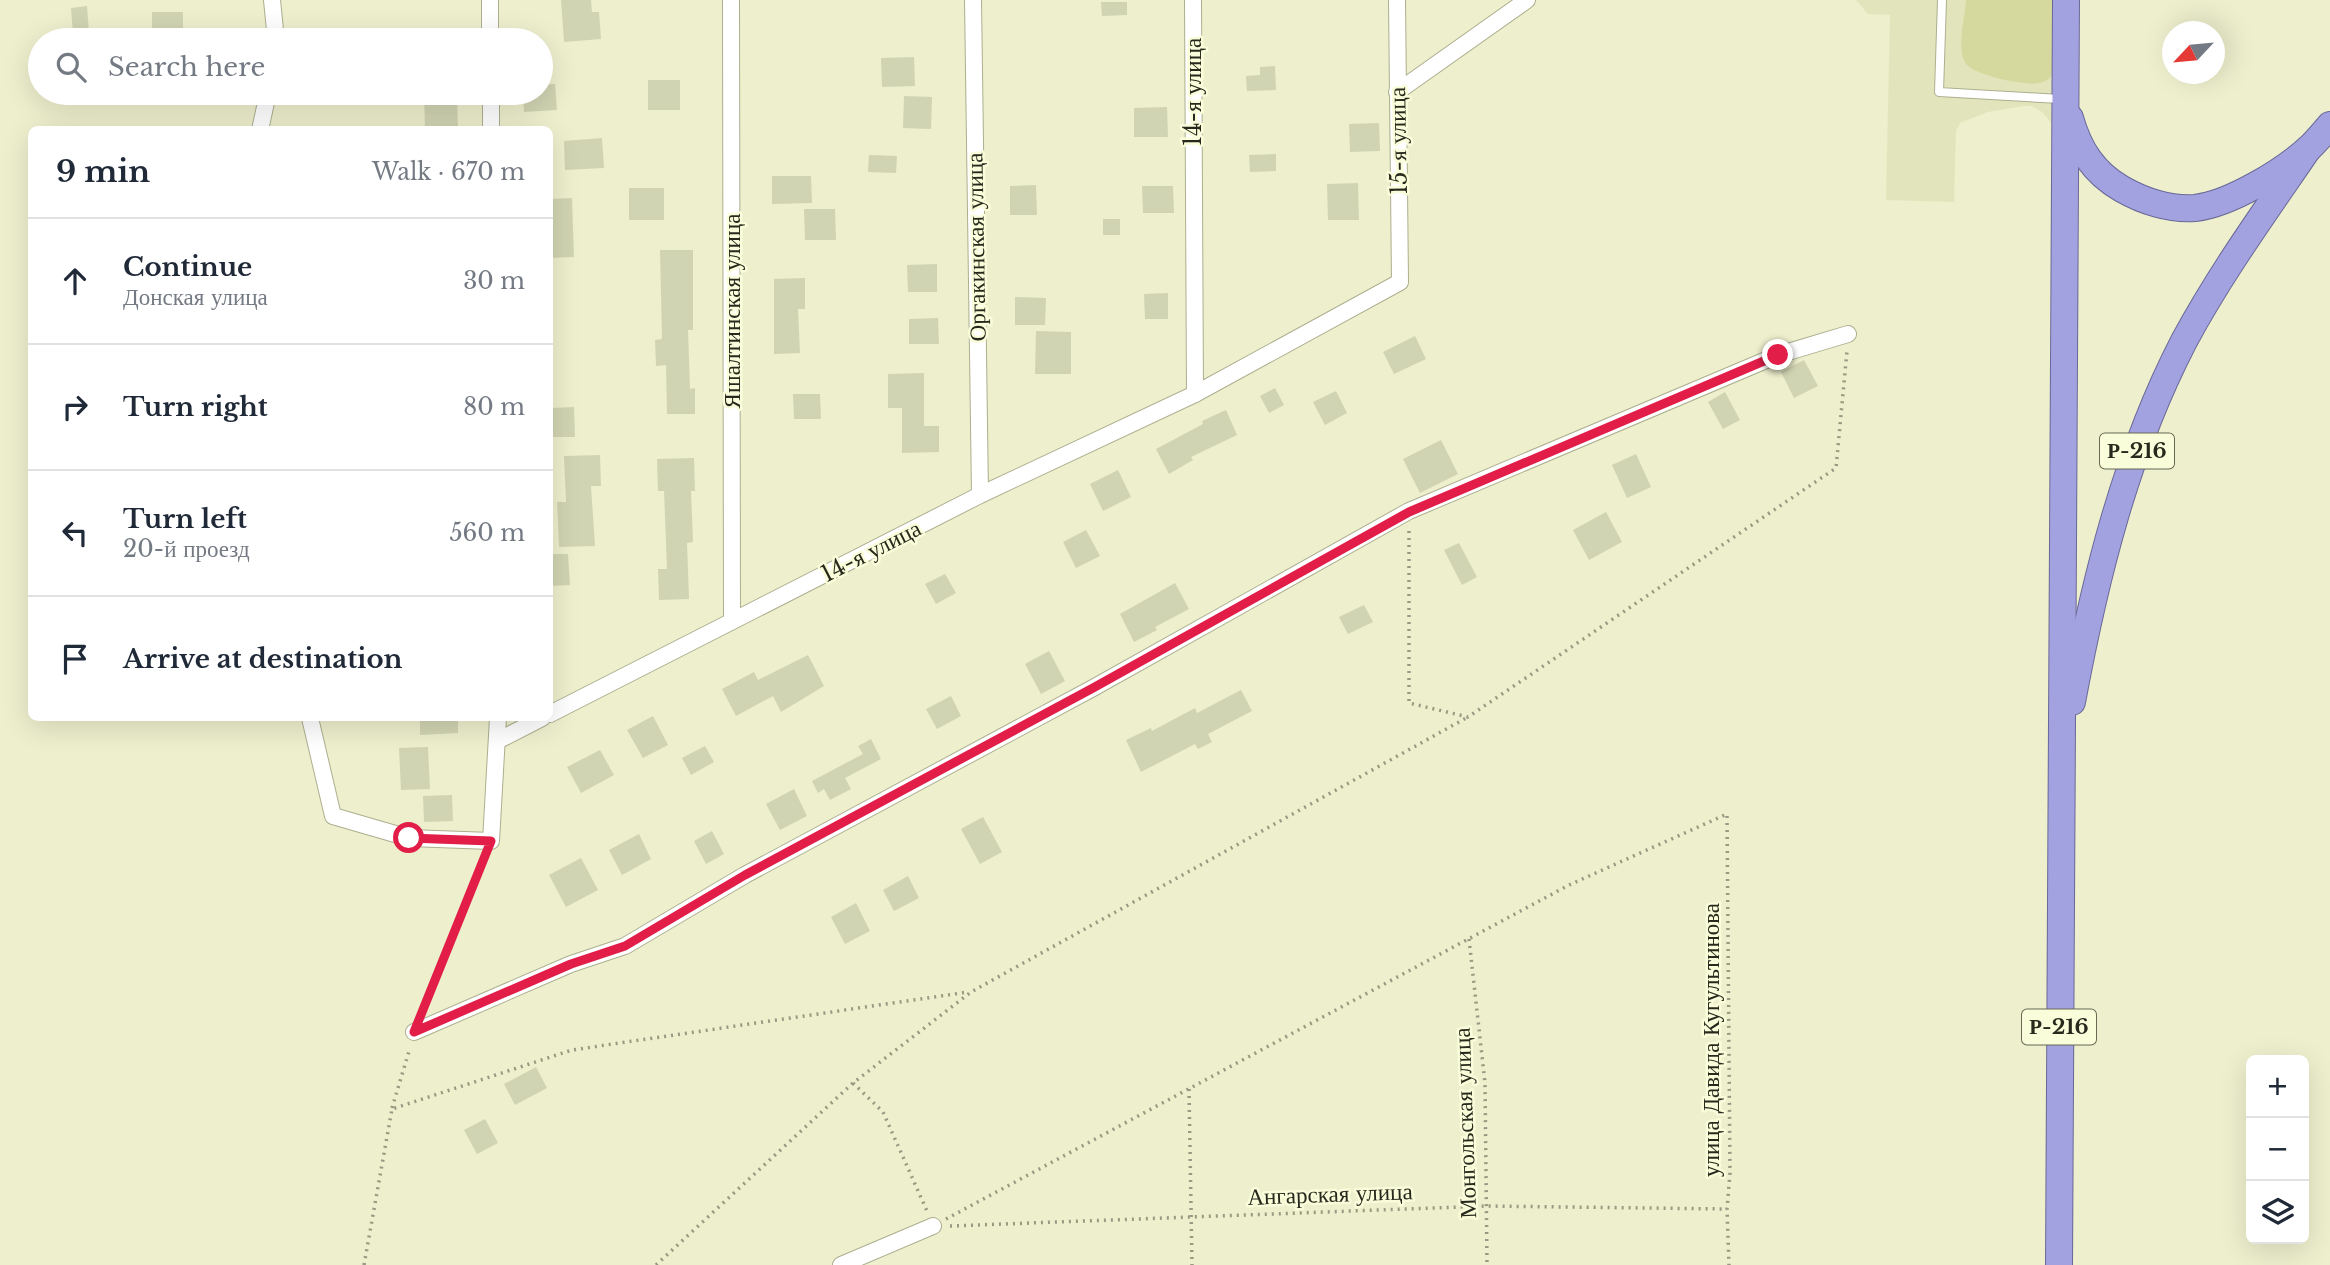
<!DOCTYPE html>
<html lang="en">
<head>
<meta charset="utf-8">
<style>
	:root { --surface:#fff; --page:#f6f6f7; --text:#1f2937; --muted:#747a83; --line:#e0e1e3 }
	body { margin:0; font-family:"Libre Baskerville",serif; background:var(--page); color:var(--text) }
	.controls { position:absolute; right:21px; bottom:21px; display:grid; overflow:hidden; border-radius:10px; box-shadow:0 7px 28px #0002 }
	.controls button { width:63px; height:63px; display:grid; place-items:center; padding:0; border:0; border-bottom:2px solid var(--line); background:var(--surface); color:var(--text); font:35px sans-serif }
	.compass { position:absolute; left:2162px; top:21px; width:63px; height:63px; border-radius:50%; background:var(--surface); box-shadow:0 7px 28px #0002; rotate:244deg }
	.stop { position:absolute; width:21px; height:21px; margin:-16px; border:5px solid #e11d48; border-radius:50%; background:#fff }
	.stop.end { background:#e11d48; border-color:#fff; box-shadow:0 2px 7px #0008 }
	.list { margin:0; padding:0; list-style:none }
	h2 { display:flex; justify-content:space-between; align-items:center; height:91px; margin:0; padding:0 28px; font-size:30px }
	h2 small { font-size:23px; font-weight:400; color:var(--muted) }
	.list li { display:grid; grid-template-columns:46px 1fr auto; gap:21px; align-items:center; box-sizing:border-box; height:126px; padding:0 28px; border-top:2px solid var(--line) }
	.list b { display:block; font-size:26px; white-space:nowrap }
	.list p { margin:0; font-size:23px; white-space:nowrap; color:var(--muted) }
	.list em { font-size:23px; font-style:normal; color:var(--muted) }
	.icon { flex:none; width:38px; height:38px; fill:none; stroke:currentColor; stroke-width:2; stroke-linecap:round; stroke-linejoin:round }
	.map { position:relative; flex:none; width:2330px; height:1265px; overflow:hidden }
	.search { position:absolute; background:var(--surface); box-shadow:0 7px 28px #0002; left:28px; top:28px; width:525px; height:77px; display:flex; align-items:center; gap:18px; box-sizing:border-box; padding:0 24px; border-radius:38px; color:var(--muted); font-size:26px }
	.panel { position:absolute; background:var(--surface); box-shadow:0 7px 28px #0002; left:28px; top:126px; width:525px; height:595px; border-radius:10px }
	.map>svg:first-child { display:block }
</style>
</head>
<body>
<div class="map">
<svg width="2330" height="1265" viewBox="0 0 2330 1265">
	<rect width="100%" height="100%" fill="#edefcd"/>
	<!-- built -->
	<path fill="#e2e5bb" d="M1856,0H1966L1962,50L2055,72L2054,126L2042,112L2032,106H2023L1988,112L1960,123L1956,131L1954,202L1886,200L1890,15L1868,14Z"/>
	<!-- green -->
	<path fill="#d6d99e" d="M1966,0H2055V72C2051,78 2046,82 2038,83C2025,86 1974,75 1966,64C1956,48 1965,18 1966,0Z"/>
	<!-- building -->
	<g fill="#d1d4b2">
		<path d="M561,0H591L592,12H599L601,39L564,42Z"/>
		<path d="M1101,2H1127V15L1102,16Z"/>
		<path d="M87,6L89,33L73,34L71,8Z"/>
		<rect x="152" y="12" width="31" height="28"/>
		<path d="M914,57L915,86L882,87L881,58Z"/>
		<path d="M1275,66L1276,90L1247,91L1246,76L1260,75V67Z"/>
		<rect x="648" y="80" width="32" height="30"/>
		<path d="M555,84L557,110L524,112L523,93H541V85Z"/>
		<path d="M424,93H457L458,129L425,130Z"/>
		<path d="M904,96L932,97L931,129L903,128Z"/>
		<path d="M1167,107L1168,137H1134V108Z"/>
		<path d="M1379,123L1380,151L1350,152L1349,124Z"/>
		<path d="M602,138L604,168L565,170L564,141Z"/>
		<path d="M1276,154V171L1250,172L1249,155Z"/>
		<path d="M869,155L897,156L896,173L868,172Z"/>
		<path d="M772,176H811L812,203L772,204Z"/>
		<path d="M1358,183L1359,220H1328L1327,184Z"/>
		<path d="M1036,185L1037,215H1010V186Z"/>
		<path d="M1142,186H1173L1174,213H1143Z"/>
		<rect x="629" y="188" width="35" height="32"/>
		<path d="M572,198L574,257L550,258V199Z"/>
		<path d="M804,209H835L836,240H805Z"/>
		<rect x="1103" y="219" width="17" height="16"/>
		<path d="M660,250H693V330H688L690,389L695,388V414H667L666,365L656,366L655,340L662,339Z"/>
		<path d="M937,264V292H908L907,265Z"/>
		<path d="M805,278V309H798L800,353L774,354V279Z"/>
		<path d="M1168,293V319H1145L1144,294Z"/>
		<path d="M1015,297L1046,298L1045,325H1015Z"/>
		<path d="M938,318L939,344H909V319Z"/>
		<path d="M1036,331L1071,332V374H1035Z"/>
		<path d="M1415,336L1426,359L1394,374L1383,352Z"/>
		<path d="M1804,360L1818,386L1794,398L1781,372Z"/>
		<path d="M924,373V426H939V452L902,453V408H888V374Z"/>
		<path d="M1275,388L1284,405L1269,413L1260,396Z"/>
		<path d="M1336,391L1347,413L1325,425L1313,402Z"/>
		<path d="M1725,392L1740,420L1723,429L1708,402Z"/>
		<path d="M793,394H820L821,419H794Z"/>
		<path d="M574,407L575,437H550V408Z"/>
		<path d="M1226,410L1237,435L1191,457L1193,460L1169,474L1156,449L1203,424L1202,421Z"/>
		<path d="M1441,440L1458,474L1420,493L1403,459Z"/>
		<path d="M1636,454L1651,487L1627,498L1612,465Z"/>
		<path d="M600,455L601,486H591L595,546L559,547L557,502H566L564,456Z"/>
		<path d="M694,458L695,491H691L693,542L687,543L689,599L659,600L658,569H667L664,491H658L657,459Z"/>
		<path d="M1118,470L1131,497L1103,511L1090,484Z"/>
		<path d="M1606,512L1622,542L1589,560L1573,530Z"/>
		<path d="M1086,530L1100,556L1076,568L1063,542Z"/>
		<path d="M1459,543L1477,577L1462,585L1444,550Z"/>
		<path d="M550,554H568L570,585L550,586Z"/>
		<path d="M945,574L956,593L936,604L925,584Z"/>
		<path d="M1175,583L1189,609L1155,627L1157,630L1134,642L1120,614Z"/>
		<path d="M1364,605L1373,622L1348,634L1339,617Z"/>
		<path d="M1049,651L1065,681L1041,694L1025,664Z"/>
		<path d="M808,655L824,686L781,712L773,696L736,716L722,689L754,672L758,680Z"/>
		<path d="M1241,690L1252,711L1208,734L1212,742L1198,749L1195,744L1141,772L1126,740L1151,728L1152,731L1195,708L1197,713Z"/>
		<path d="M951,696L961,716L937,729L926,709Z"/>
		<path d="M653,716L668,745L643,758L627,730Z"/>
		<path d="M420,718H458V733L420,735Z"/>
		<path d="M871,739L881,759L845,778L851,789L830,800L824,789L818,793L812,781L863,754L858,746Z"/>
		<path d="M705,746L714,762L691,775L682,758Z"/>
		<path d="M428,747L430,789L401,790L399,748Z"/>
		<path d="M600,750L614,775L581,793L567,767Z"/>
		<path d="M794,789L807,816L780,830L766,804Z"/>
		<path d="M452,795L453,821L424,822L423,796Z"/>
		<path d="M983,817L1002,852L980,864L961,829Z"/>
		<path d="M712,831L724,854L706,864L694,841Z"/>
		<path d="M639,834L651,859L622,875L609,850Z"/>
		<path d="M581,858L598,890L566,907L549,875Z"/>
		<path d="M908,876L919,898L894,911L883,890Z"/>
		<path d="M856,903L870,931L845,944L831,917Z"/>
		<path d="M536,1067L547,1088L515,1105L504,1084Z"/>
		<path d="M485,1119L498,1143L477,1154L464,1130Z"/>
	</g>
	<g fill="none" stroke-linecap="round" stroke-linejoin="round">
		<!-- service casing -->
		<g stroke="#adaf8f" stroke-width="10">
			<path id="service" d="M1942,0L1939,92L2060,99"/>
		</g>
		<!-- minor casing -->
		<g stroke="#adaf8f" stroke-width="18">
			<g id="minor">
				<path d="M272,0L276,40"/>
				<path d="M490,0V40"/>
				<path d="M731,0L732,621"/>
				<path d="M973,0L980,495"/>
				<path d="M1193,0L1195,394"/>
				<path d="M1397,92L1527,0"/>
				<path d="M491,93V130"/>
				<path d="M260,130L268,93"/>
				<path d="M550,714L980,495L1195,394L1400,282L1397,0"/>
				<path d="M310,718L333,816L409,838L491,841L498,718"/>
				<path d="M499,740L542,718"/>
				<path d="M414,1032L571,964L625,946L745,875L1093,688L1409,511L1778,355L1848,334"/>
				<path d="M841,1265L933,1226"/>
			</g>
		</g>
		<!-- trunk casing -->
		<g stroke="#696897" stroke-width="28">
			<g id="trunk">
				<path d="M2070,118C2079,150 2094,173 2122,189C2143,201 2170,210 2195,208C2230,204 2282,172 2308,149C2316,142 2323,133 2330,125"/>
				<path d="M2072,702C2095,578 2126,453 2184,341C2220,274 2265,212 2308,149"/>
				<path d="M2059,1265L2066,0"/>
			</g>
		</g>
		<!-- path -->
		<g stroke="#979980" stroke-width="3.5" stroke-dasharray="2 5" stroke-linecap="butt">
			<path d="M1409,531V703L1468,717L1836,468L1847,351"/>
			<path d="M1469,939L1485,1083L1487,1265"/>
			<path d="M423,1012L485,856"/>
			<path d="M853,1083L883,1112L927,1211"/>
			<path d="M1189,1089L1192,1265"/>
			<path d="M392,1108L410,1048"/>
			<path d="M946,1219L1569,885L1727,814L1730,1173L1727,1209L1729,1265"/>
			<path d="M950,1226L1486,1206L1727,1209"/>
			<path d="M364,1265L392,1109L572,1050L968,992"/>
			<path d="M656,1265L853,1083L971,992L1468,717"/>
		</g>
		<!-- service -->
		<use href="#service" stroke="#fff" stroke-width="8"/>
		<!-- minor -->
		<use href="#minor" stroke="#fff" stroke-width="16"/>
		<!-- trunk -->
		<use href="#trunk" stroke="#a3a2e0" stroke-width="26"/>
	</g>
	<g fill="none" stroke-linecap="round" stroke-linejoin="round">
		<!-- route -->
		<path stroke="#e11d48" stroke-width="9" d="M409,838L491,841L414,1032L571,964L625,946L745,875L1093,688L1409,512L1778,355"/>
	</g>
	<g text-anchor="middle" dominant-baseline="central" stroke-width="5" stroke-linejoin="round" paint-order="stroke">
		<!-- shield labels -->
		<g fill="#fafdda" stroke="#676955" stroke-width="2">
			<rect x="2100" y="433.5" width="74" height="35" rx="5"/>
			<rect x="2022" y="1009.5" width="74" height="35" rx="5"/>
		</g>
		<g font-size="21" font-weight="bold" fill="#28291c">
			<text x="2137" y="451">Р-216</text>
			<text x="2059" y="1027">Р-216</text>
		</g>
		<!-- street labels -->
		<g font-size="23" fill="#28291c" stroke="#fafdda">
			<text transform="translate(1193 92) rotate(-90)">14-я улица</text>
			<text transform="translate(1398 141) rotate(-91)">15-я улица</text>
			<text transform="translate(976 247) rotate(-91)">Оргакинская улица</text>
			<text transform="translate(732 311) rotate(-90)">Яшалтинская улица</text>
			<text transform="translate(871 551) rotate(-27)">14-я улица</text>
			<text transform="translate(1711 1040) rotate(-90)">улица Давида Кугультинова</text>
			<text transform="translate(1465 1123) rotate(-92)">Монгольская улица</text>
			<text transform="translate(1330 1194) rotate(-2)">Ангарская улица</text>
		</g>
	</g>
</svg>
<div class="controls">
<button>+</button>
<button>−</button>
<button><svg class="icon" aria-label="layers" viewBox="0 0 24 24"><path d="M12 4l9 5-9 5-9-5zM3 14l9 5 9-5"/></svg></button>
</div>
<svg class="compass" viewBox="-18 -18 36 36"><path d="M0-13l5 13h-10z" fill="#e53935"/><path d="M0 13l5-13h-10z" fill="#747a83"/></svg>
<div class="stop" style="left:409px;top:838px"></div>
<div class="stop end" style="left:1778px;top:355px"></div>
<div class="search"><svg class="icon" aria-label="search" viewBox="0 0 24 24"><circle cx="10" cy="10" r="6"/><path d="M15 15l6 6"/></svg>Search here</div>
<section class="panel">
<h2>9 min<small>Walk · 670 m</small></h2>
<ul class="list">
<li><svg class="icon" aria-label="ahead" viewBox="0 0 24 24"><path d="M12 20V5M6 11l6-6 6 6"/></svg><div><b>Continue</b><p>Донская улица</p></div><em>30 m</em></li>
<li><svg class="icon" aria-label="right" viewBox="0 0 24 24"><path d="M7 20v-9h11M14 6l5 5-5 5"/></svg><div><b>Turn right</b></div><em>80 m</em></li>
<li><svg class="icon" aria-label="left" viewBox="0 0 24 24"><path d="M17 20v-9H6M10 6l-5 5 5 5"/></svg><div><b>Turn left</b><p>20-й проезд</p></div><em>560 m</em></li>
<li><svg class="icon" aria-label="arrive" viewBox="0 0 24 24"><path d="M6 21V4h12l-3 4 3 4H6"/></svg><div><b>Arrive at destination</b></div></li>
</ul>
</section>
</div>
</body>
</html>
